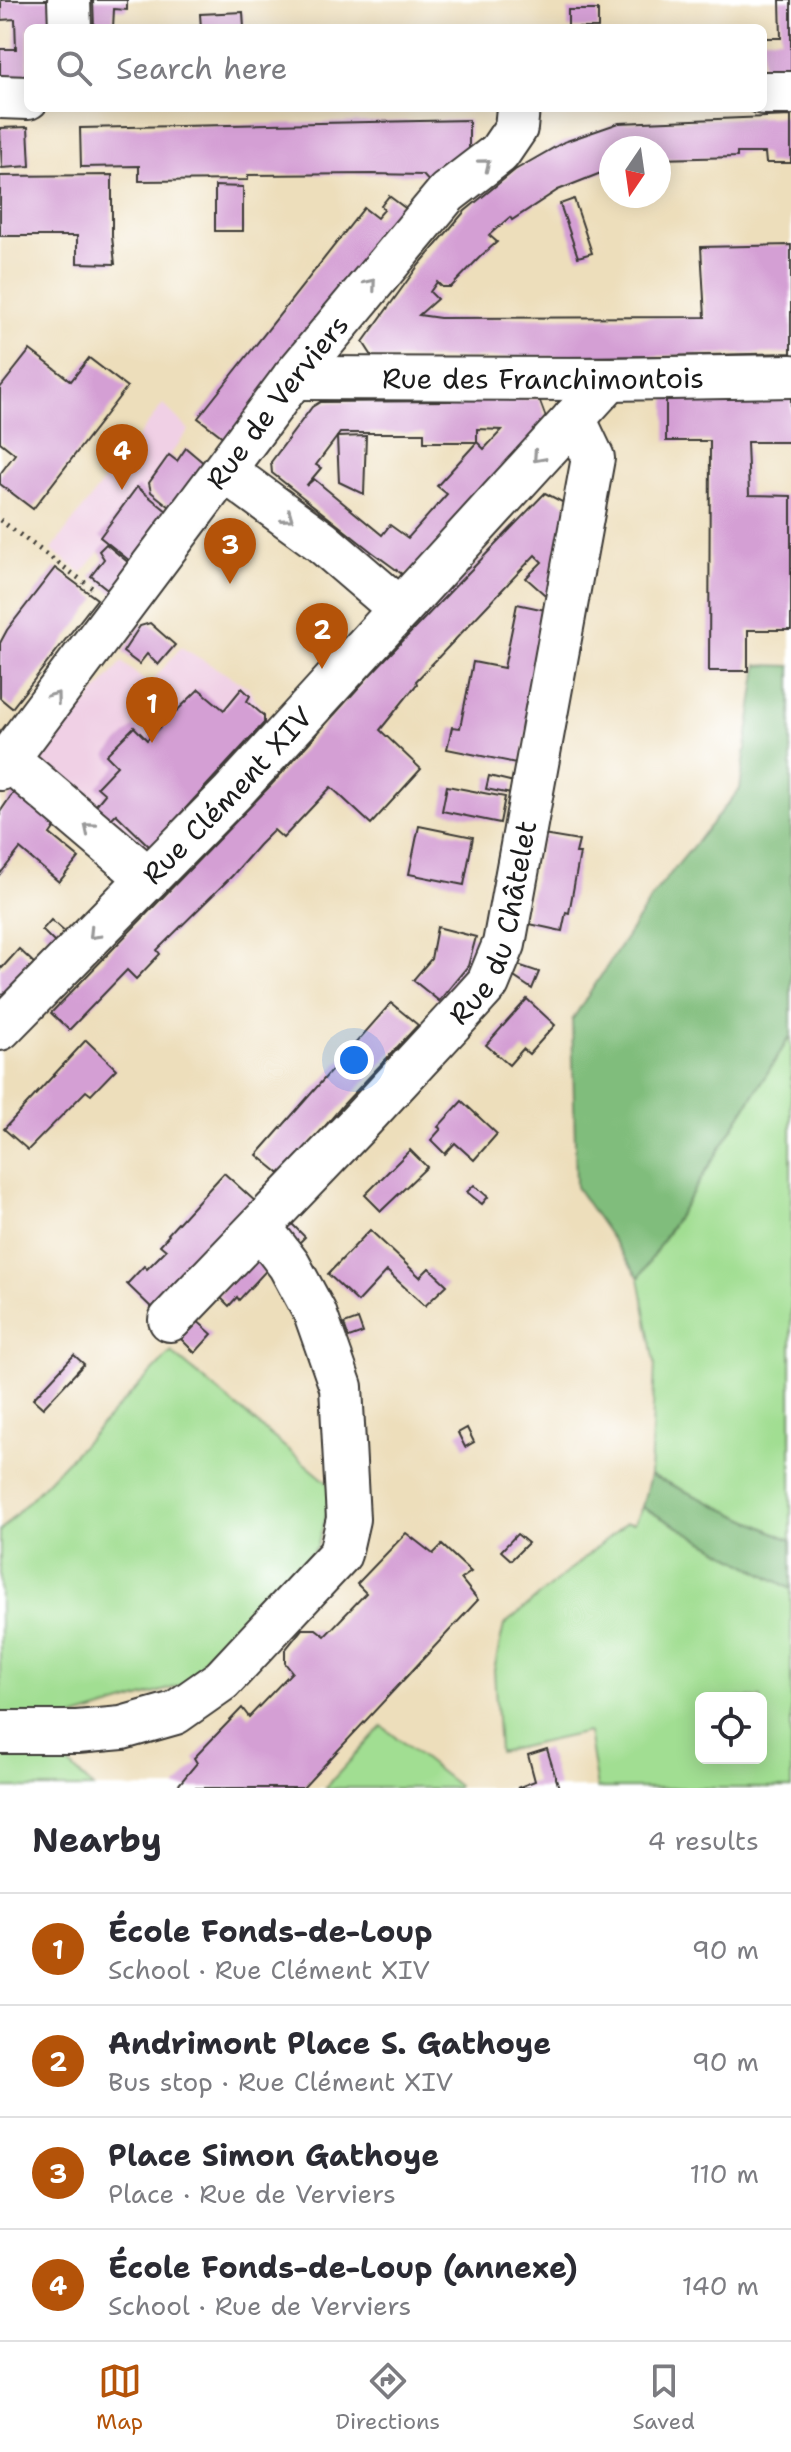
<!DOCTYPE html>
<html lang="en">
<head>
<meta charset="utf-8">
<style>
	:root { --surface:#fff; --page:#f7f7f7; --text:#2b2b33; --muted:#7c7c81; --line:#e1e1e2; --accent:#b45309 }
	body { margin:0; font-family:"Shantell Sans",sans-serif; background:var(--page); color:var(--text) }
	.controls { position:absolute; right:24px; bottom:24px; display:grid; overflow:hidden; border-radius:12px; box-shadow:0 4px 20px #0003 }
	.controls button { width:72px; height:72px; display:grid; place-items:center; padding:0; border:0; border-bottom:2px solid var(--line); background:var(--surface); color:var(--text); font:40px sans-serif }
	.compass { position:absolute; left:599px; top:136px; width:72px; height:72px; border-radius:50%; background:var(--surface); box-shadow:0 4px 20px #0003; rotate:193deg }
	.you { position:absolute; left:354px; top:1060px; width:28px; height:28px; margin:-20px; border:6px solid #fff; border-radius:50%; background:#1a73e8; box-shadow:0 0 0 12px #1a73e833 }
	.badge { display:grid; place-items:center; width:52px; height:52px; border-radius:50%; background:var(--accent); color:#fff; font-size:26px; font-weight:700 }
	.pin { position:absolute; translate:-50% -66px; filter:drop-shadow(0 2px 4px #0008) }
	.pin::after { content:''; position:absolute; top:42px; width:28px; height:24px; background:inherit; clip-path:polygon(0 0,100% 0,50% 100%) }
	.list { margin:0; padding:0; list-style:none }
	h2 { display:flex; justify-content:space-between; align-items:center; height:104px; margin:0; padding:0 32px; font-size:34px }
	h2 small { font-size:26px; font-weight:400; color:var(--muted) }
	.list li { display:grid; grid-template-columns:52px 1fr auto; gap:24px; align-items:center; box-sizing:border-box; height:112px; padding:0 32px; border-top:2px solid var(--line) }
	.list b { display:block; font-size:30px; white-space:nowrap }
	.list p { margin:0; font-size:26px; white-space:nowrap; color:var(--muted) }
	.list em { font-size:26px; font-style:normal; color:var(--muted) }
	.icon { flex:none; width:44px; height:44px; fill:none; stroke:currentColor; stroke-width:2; stroke-linecap:round; stroke-linejoin:round }
	.map { position:relative; flex:none; width:791px; height:1788px; overflow:hidden }
	.search { position:absolute; background:var(--surface); box-shadow:0 4px 20px #0003; left:24px; right:24px; top:24px; height:88px; display:flex; align-items:center; gap:20px; box-sizing:border-box; padding:0 28px; border-radius:12px; color:var(--muted); font-size:30px }
	.sheet { height:552px; background:var(--surface) }
	nav { display:flex; justify-content:space-around; align-items:center; box-sizing:border-box; height:112px; border-top:2px solid var(--line); background:var(--surface); font-size:22px; color:var(--muted) }
	nav a { display:grid; justify-items:center; gap:4px }
	nav .on { color:var(--accent) }
	.map>svg:first-child { display:block }
</style>
</head>
<body>
<div class="map">
<svg width="791" height="1788" viewBox="0 0 791 1788">
	<rect width="100%" height="100%" fill="#fff"/>
	<filter id="ink" filterUnits="userSpaceOnUse"><feTurbulence type="fractalNoise" baseFrequency=".0125" numOctaves="2"/><feDisplacementMap in="SourceGraphic" scale="16" xChannelSelector="R" yChannelSelector="G"/><feConvolveMatrix kernelMatrix="1 2 1 2 8 2 1 2 1" color-interpolation-filters="sRGB"/></filter>
	<filter id="wash" filterUnits="userSpaceOnUse"><feTurbulence type="fractalNoise" baseFrequency=".006" numOctaves="4" result="noise"/><feDisplacementMap in="SourceGraphic" scale="32" xChannelSelector="R" yChannelSelector="G"/><feGaussianBlur stdDeviation="1.8" result="paint"/><feColorMatrix in="noise" values="0 0 0 0 0 0 0 0 0 0 0 0 0 0 0 0 0 1.4 0 .05"/><feComposite in="paint" operator="in"/></filter>
	<g filter="url(#wash)">
		<rect width="100%" height="100%" fill="#eddebb"/>
		<!-- built -->
		<g fill="#f0d0e5">
			<path d="M163,404L189,430L146,487L147,492L178,518L139,570L106,544L82,573L51,550Z"/>
			<path d="M181,647L248,687L269,721L145,864L35,765L122,662L149,685Z"/>
		</g>
		<!-- green -->
		<g fill="#a1de92" stroke="#5e7d57" stroke-width="2" fill-rule="evenodd">
			<path d="M791,1035V1540L650,1475L655,1363L639,1278Z"/>
			<path d="M171,1352L334,1488L317,1547L189,1683L73,1718L0,1721V1531Z"/>
			<path d="M642,1507L791,1589V1788H597L588,1732L499,1752L494,1670L504,1625L626,1523H634ZM701,1698H761V1758H701Z"/>
			<path d="M382,1726L458,1786L456,1788H325Z"/>
			<path d="M47,1742L93,1788H0V1743Z"/>
		</g>
		<!-- forest -->
		<g fill="#80bd7c" stroke="#4e6c4c" stroke-width="2">
			<path d="M758,665L791,666V1035L639,1278L576,1187L572,1020L657,890L740,789Z"/>
			<path d="M650,1475L791,1540V1589L642,1507Z"/>
		</g>
		<g id="blocks">
			<!-- building -->
			<g fill="#d49fd4" fill-rule="evenodd">
				<path d="M1,0H52L53,28H28V83L0,84V49H16L15,19L1,20Z"/>
				<path d="M93,0H127V10L114,9L113,28H94Z"/>
				<path d="M780,0H791V73L763,74V38H781Z"/>
				<rect x="568" y="10" width="30" height="18"/>
				<path d="M243,12L244,28H201L200,14Z"/>
				<path d="M791,116V163H766L765,153H737V157L659,159V148H611V169L558,190L512,220L510,217L489,235L497,242L481,256L451,287H442L437,282L430,292L437,299L419,315L440,318L705,317L701,247L791,245V353L662,356L374,359L363,342L418,266L465,211L515,170L564,142L619,123Z"/>
				<path d="M469,120V152L432,185L423,175L373,174L248,175V180L139,181V166L81,167L80,128Z"/>
				<path d="M28,127L30,166L2,168L0,128Z"/>
				<path d="M112,175V236L115,264L77,263V236H0V176Z"/>
				<path d="M215,186L243,187V231H215Z"/>
				<path d="M389,196L409,211L228,441L198,418L364,208L377,218L384,210L381,206Z"/>
				<path d="M574,199L592,253L578,257L560,204Z"/>
				<path d="M30,350L71,381L89,358L127,387L33,509L0,484V474L15,454L0,442V388Z"/>
				<path d="M666,396H791V442H747L749,495L791,496V630H748V671H709L710,441H666Z"/>
				<path d="M451,399H539L548,423L410,573L402,574L372,552L272,473L271,462L312,407L320,402L451,401ZM477,429L502,430L484,449L477,442L437,486L447,494L408,538L390,525L382,535L314,479L306,486L321,468L316,465L340,433H424V442H477Z"/>
				<path d="M366,436L364,494L339,482L337,437Z"/>
				<path d="M186,448L212,470L179,514L151,492L149,483L169,455L177,461Z"/>
				<path d="M137,487L178,520L140,569L100,537Z"/>
				<path d="M545,493L568,505L552,601L526,578L542,562L535,555L416,681L417,684L380,730L421,769L371,824L331,787L283,838L274,830L259,845L232,876L157,950L160,954L136,979L127,970L69,1030L51,1013L272,784L368,677Z"/>
				<path d="M106,544L136,569L115,595L91,576L104,559L99,551Z"/>
				<path d="M55,568L97,599L12,708L0,698V643L7,630Z"/>
				<path d="M517,604L550,611L521,764L447,749L452,727L460,728L473,662L504,668Z"/>
				<path d="M150,623L175,645L158,665L147,654L139,664L123,652L140,626Z"/>
				<path d="M242,688L250,696L247,701L264,716V723L150,847L116,814L107,823L92,810L105,794L97,787L117,766L106,755L134,727L147,740L199,689L224,710Z"/>
				<path d="M489,776L514,782L511,794L486,789Z"/>
				<path d="M447,786L505,797L500,823L442,811Z"/>
				<path d="M21,792L57,824L50,834L79,858L59,882L20,849L0,874V812L13,793Z"/>
				<path d="M419,826L473,837L464,885L409,874Z"/>
				<path d="M543,835L579,841L576,853H580L569,913L566,912L562,931L525,923Z"/>
				<path d="M51,920L66,933L56,944L42,930Z"/>
				<path d="M437,927L476,937L468,966L439,1001L413,980L431,959Z"/>
				<path d="M19,949L35,964L0,1003V966L2,968Z"/>
				<path d="M518,965L539,972L532,989L514,977Z"/>
				<path d="M527,999L555,1025L529,1054L523,1049L509,1065L486,1045Z"/>
				<path d="M391,1003L418,1025L343,1105L283,1176L257,1155Z"/>
				<path d="M86,1040L116,1069L91,1095L86,1091L28,1150L4,1129Z"/>
				<path d="M462,1101L497,1134L474,1160L455,1143L445,1154L431,1140L441,1129L438,1127Z"/>
				<path d="M410,1150L427,1167L381,1211L365,1195Z"/>
				<path d="M224,1173L257,1203L155,1311L127,1284L144,1266L147,1269L166,1250L160,1245L169,1235L168,1234Z"/>
				<path d="M474,1185L488,1197L482,1204L467,1192Z"/>
				<path d="M288,1220L305,1237L295,1247L278,1230Z"/>
				<path d="M370,1230L420,1277L429,1268L447,1285L425,1306L387,1271L358,1302L328,1274Z"/>
				<path d="M261,1248L275,1261L239,1300L237,1297L229,1306L218,1295Z"/>
				<path d="M195,1319L212,1334L195,1353L179,1337Z"/>
				<path d="M358,1319L363,1333L349,1338L344,1324Z"/>
				<path d="M74,1355L84,1364L43,1408L33,1399Z"/>
				<path d="M467,1428L474,1442L465,1447L458,1433Z"/>
				<path d="M406,1533L433,1554L442,1545L471,1572L461,1579L478,1600L303,1788H176L197,1763L194,1758L242,1708L249,1717L292,1672L285,1663V1650L302,1629H316L325,1636L366,1593L357,1584Z"/>
				<path d="M517,1534L528,1543L511,1560L501,1551Z"/>
				<path d="M547,1749L559,1788H517L535,1781L528,1755Z"/>
			</g>
		</g>
	</g>
	<g filter="url(#ink)">
		<use href="#blocks" fill-opacity="0" stroke="#3b3934" stroke-width="2"/>
		<g fill="none" stroke-linecap="round" stroke-linejoin="round">
			<!-- minor casing -->
			<g stroke="#3b3934" stroke-width="46">
				<g id="minor">
					<path d="M69,0L70,28"/>
					<path d="M763,93H791"/>
					<path d="M0,97L28,98"/>
					<path id="s1" d="M293,378L610,379L791,376"/>
					<path d="M225,471L322,542L400,609"/>
					<path d="M8,759L148,878"/>
					<path id="s2" d="M0,769L293,378L447,193L499,153L516,128L518,108"/>
					<path id="s3" d="M0,1029L232,793L610,379"/>
					<path id="s4" d="M170,1320L358,1124L470,1003L488,983L504,944L593,458L574,418"/>
					<path d="M0,1732H77L122,1728L175,1713L222,1680L340,1554L348,1519L341,1387L315,1313L289,1265L260,1227"/>
				</g>
			</g>
			<!-- path -->
			<path stroke="#3b3934" stroke-width="5" stroke-dasharray="2 6" stroke-linecap="butt" d="M0,520L92,588"/>
			<!-- minor -->
			<use href="#minor" stroke="#fff" stroke-width="42"/>
		</g>
		<!-- one-way arrows -->
		<defs><path id="oneway-chevron" d="M-2-3.5L2.5 0L-2 3.5" fill="none" stroke-width="1.6" stroke-linecap="round" stroke-linejoin="round" transform="scale(2)"/></defs>
		<g stroke="#999">
			<use href="#oneway-chevron" transform="translate(485 164) rotate(-39)"/>
			<use href="#oneway-chevron" transform="translate(371 284) rotate(-50)"/>
			<use href="#oneway-chevron" transform="translate(538 457) rotate(132)"/>
			<use href="#oneway-chevron" transform="translate(288 517) rotate(36)"/>
			<use href="#oneway-chevron" transform="translate(55 697) rotate(-53)"/>
			<use href="#oneway-chevron" transform="translate(89 828) rotate(-140)"/>
			<use href="#oneway-chevron" transform="translate(94 934) rotate(134)"/>
		</g>
	</g>
	<g text-anchor="middle" dominant-baseline="central" stroke-width="8" stroke-linejoin="round" paint-order="stroke">
		<!-- street labels -->
		<g font-size="28" fill="#1c1c1c" stroke="#fff">
			<text stroke="none"><textPath href="#s1" startOffset="250">Rue des Franchimontois</textPath></text>
			<text stroke="none"><textPath href="#s2" startOffset="460">Rue de Verviers</textPath></text>
			<text stroke="none"><textPath href="#s3" startOffset="326">Rue Clément XIV</textPath></text>
			<text stroke="none"><textPath href="#s4" startOffset="522">Rue du Châtelet</textPath></text>
		</g>
	</g>
</svg>
<div class="controls">
<button><svg class="icon" aria-label="locate" viewBox="0 0 24 24"><circle cx="12" cy="12" r="6"/><path d="M12 2v4M12 18v4M2 12h4M18 12h4"/></svg></button>
</div>
<svg class="compass" viewBox="-18 -18 36 36"><path d="M0-13l5 13h-10z" fill="#e53935"/><path d="M0 13l5-13h-10z" fill="#7c7c81"/></svg>
<div class="you"></div>
<div class="pin badge" style="left:152px;top:743px">1</div>
<div class="pin badge" style="left:322px;top:669px">2</div>
<div class="pin badge" style="left:230px;top:584px">3</div>
<div class="pin badge" style="left:122px;top:490px">4</div>
<div class="search"><svg class="icon" aria-label="search" viewBox="0 0 24 24"><circle cx="10" cy="10" r="6"/><path d="M15 15l6 6"/></svg>Search here</div>
</div>
<section class="sheet">
<h2>Nearby<small>4 results</small></h2>
<ul class="list">
<li><span class="badge">1</span><div><b>École Fonds-de-Loup</b><p>School · Rue Clément XIV</p></div><em>90 m</em></li>
<li><span class="badge">2</span><div><b>Andrimont Place S. Gathoye</b><p>Bus stop · Rue Clément XIV</p></div><em>90 m</em></li>
<li><span class="badge">3</span><div><b>Place Simon Gathoye</b><p>Place · Rue de Verviers</p></div><em>110 m</em></li>
<li><span class="badge">4</span><div><b>École Fonds-de-Loup (annexe)</b><p>School · Rue de Verviers</p></div><em>140 m</em></li>
</ul>
</section>
<nav>
<a class="on"><svg class="icon" aria-label="map" viewBox="0 0 24 24"><path d="M3 6l6-2 6 2 6-2v14l-6 2-6-2-6 2zM9 4v14M15 6v14"/></svg>Map</a>
<a><svg class="icon" aria-label="directions" viewBox="0 0 24 24"><path d="M12 3l9 9-9 9-9-9zM9 14v-3h6M13 9l2 2-2 2"/></svg>Directions</a>
<a><svg class="icon" aria-label="saved" viewBox="0 0 24 24"><path d="M7 4h10v16l-5-4-5 4z"/></svg>Saved</a>
</nav>
</body>
</html>
